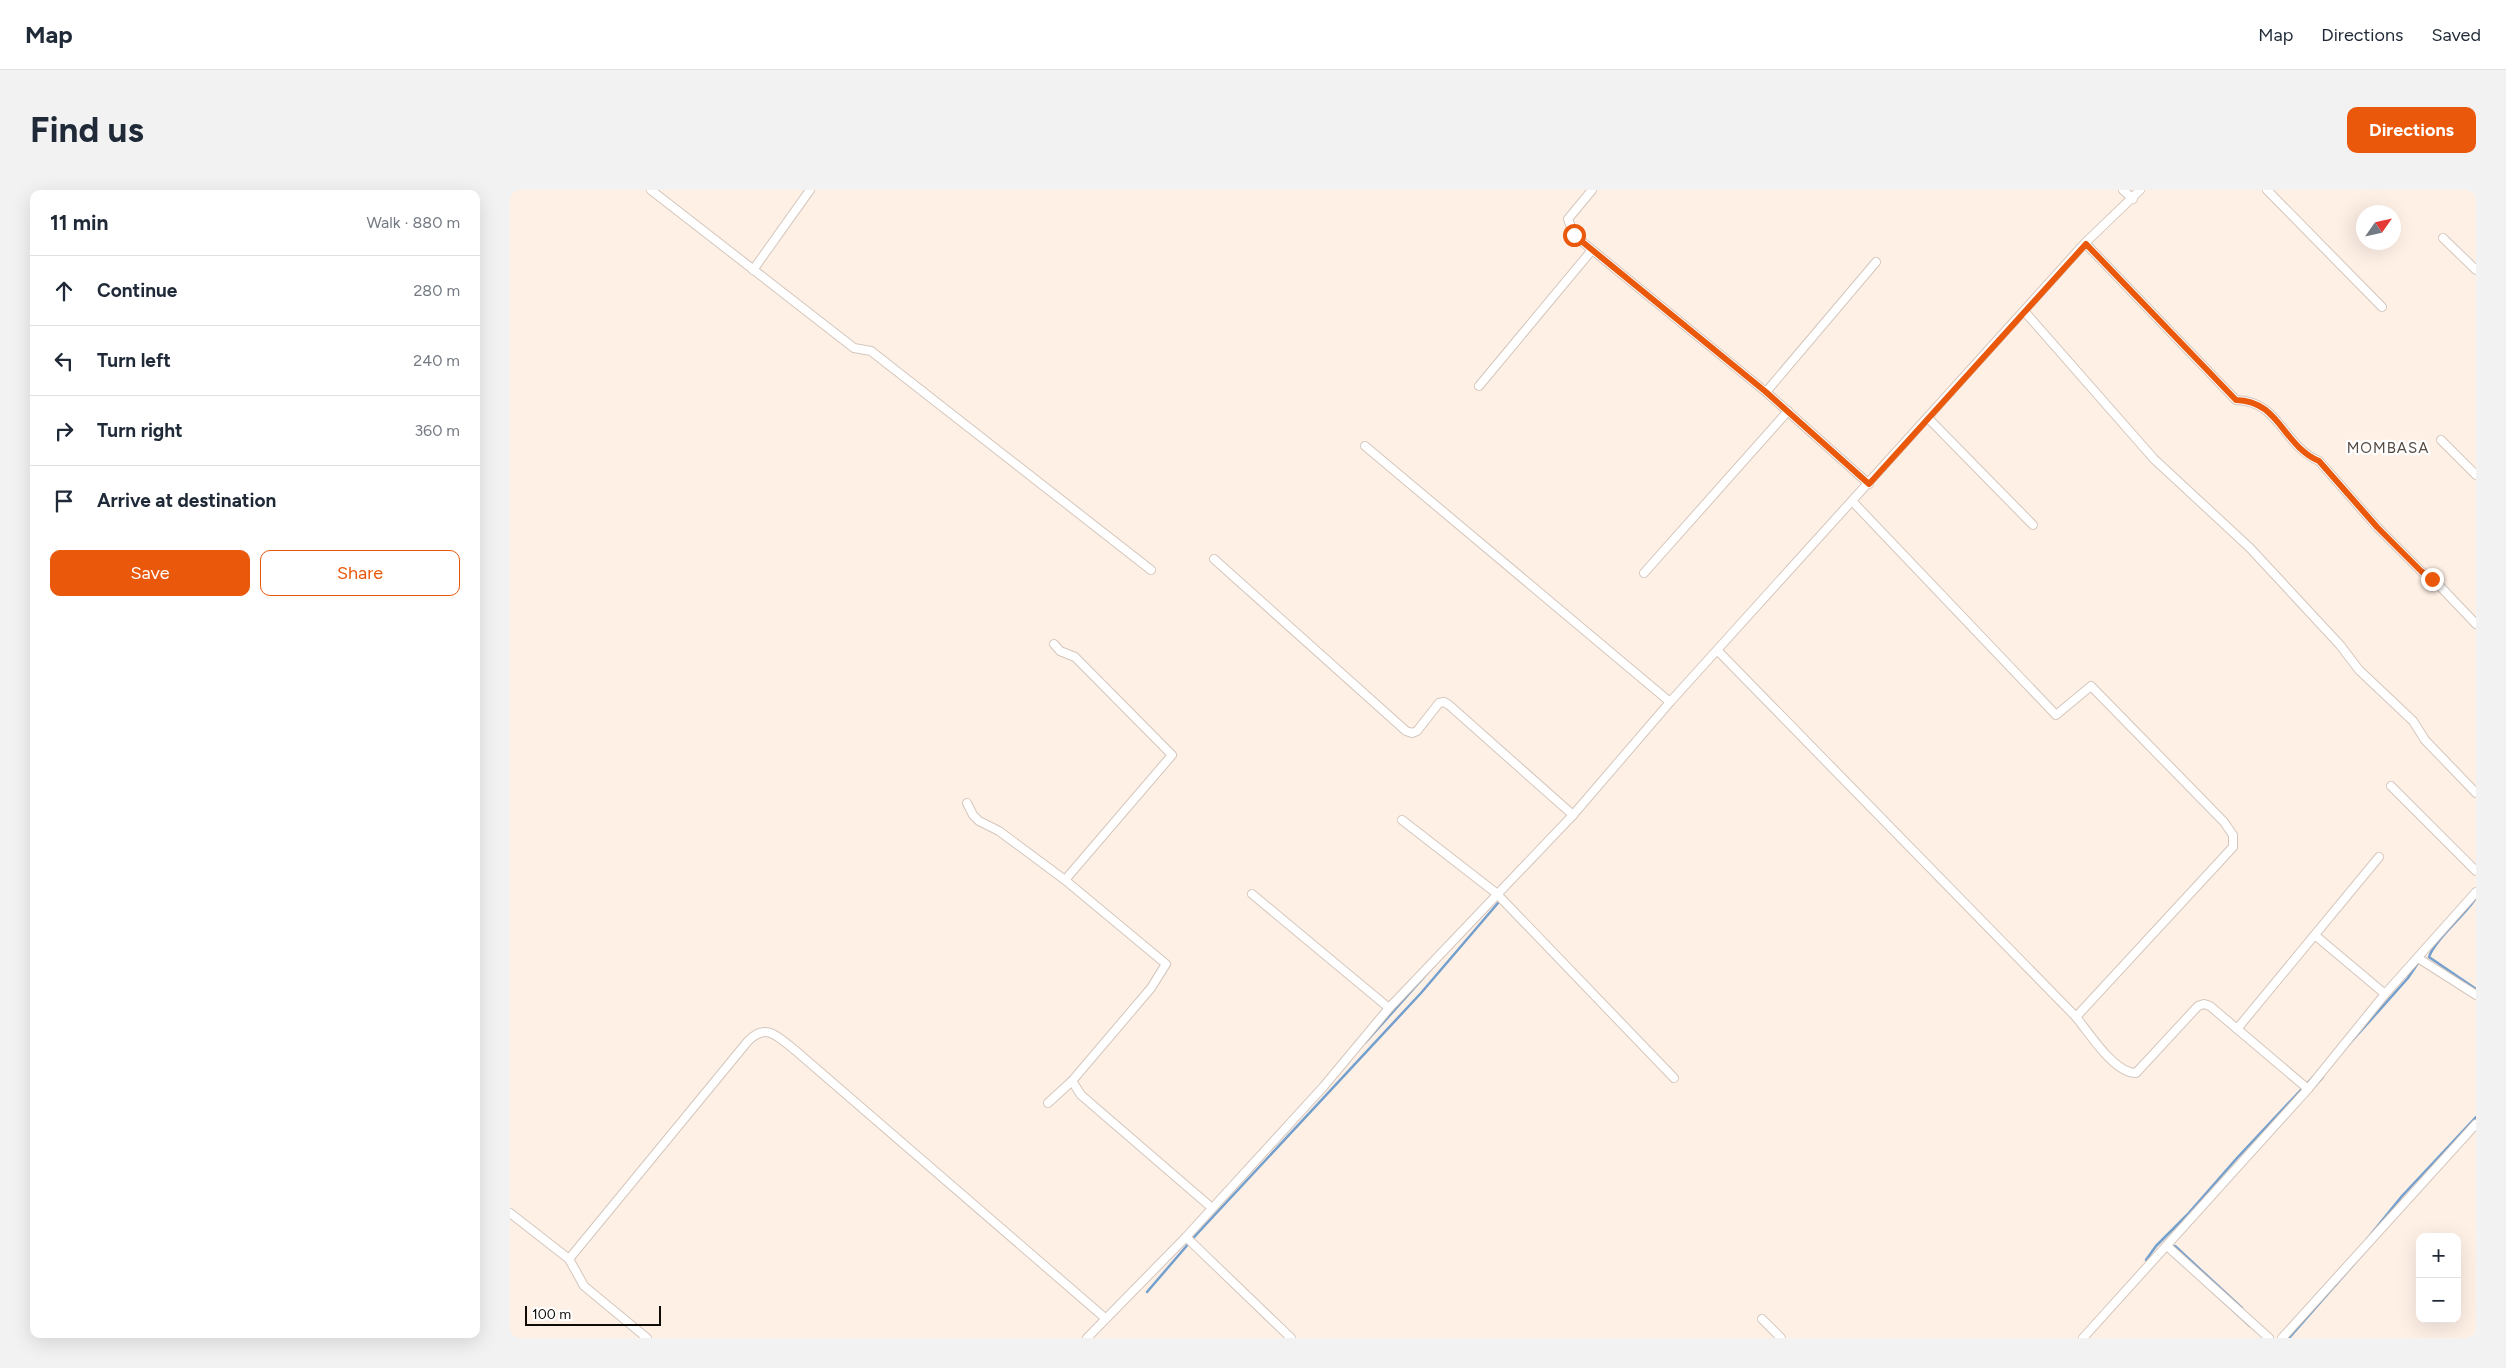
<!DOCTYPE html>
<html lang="en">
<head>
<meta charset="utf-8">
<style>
	:root { --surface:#fff; --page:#f2f2f3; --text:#1f2937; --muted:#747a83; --line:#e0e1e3; --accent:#ea580c }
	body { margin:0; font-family:Figtree,sans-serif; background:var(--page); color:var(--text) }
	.controls { position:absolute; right:15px; bottom:15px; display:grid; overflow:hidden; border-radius:10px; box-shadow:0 5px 20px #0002 }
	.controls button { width:45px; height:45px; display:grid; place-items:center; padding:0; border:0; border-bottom:1px solid var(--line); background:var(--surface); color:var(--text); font:25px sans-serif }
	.compass { position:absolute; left:1846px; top:15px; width:45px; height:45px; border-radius:50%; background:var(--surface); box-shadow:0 5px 20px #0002; rotate:56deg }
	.scale { position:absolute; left:15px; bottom:12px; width:136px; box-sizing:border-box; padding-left:5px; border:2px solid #0f0b07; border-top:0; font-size:14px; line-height:18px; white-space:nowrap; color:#0f0b07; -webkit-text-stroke:4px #fff; paint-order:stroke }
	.stop { position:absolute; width:15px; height:15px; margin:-11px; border:4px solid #ea580c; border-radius:50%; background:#fff }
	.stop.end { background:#ea580c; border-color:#fff; box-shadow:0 1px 5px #0008 }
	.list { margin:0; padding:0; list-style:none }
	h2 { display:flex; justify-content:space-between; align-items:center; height:65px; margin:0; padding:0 20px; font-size:21px }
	h2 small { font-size:16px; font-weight:400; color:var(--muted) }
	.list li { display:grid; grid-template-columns:32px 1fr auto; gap:15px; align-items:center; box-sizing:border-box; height:70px; padding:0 20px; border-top:1px solid var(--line) }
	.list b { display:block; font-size:19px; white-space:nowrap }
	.list em { font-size:16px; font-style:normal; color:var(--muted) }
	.actions { display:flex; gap:10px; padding:15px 20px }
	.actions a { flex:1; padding:11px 0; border:1px solid var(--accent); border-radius:10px; text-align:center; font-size:18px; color:var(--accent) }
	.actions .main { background:var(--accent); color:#fff }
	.icon { flex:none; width:28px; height:28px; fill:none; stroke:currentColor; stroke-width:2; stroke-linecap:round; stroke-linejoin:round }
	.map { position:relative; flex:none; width:1966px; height:1148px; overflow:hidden; border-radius:10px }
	header { display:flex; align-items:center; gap:30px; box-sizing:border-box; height:70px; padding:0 25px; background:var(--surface); border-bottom:1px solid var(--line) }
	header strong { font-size:24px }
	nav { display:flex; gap:28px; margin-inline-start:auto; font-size:18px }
	.intro { display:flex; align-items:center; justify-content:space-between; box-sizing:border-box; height:120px; padding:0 30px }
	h1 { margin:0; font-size:35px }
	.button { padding:12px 22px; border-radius:10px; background:var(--accent); color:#fff; font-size:18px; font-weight:700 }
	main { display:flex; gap:30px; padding:0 30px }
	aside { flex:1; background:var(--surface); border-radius:10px; box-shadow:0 5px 20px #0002 }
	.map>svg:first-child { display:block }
</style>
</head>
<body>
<header>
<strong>Map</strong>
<nav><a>Map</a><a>Directions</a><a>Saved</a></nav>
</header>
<div class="intro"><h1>Find us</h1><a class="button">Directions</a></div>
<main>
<aside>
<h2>11 min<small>Walk · 880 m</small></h2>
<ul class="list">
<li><svg class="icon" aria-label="ahead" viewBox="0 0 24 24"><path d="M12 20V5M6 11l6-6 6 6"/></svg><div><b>Continue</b></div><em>280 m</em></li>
<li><svg class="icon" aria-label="left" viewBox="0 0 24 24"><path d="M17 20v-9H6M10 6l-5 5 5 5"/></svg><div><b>Turn left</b></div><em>240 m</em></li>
<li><svg class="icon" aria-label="right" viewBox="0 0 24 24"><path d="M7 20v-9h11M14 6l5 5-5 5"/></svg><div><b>Turn right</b></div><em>360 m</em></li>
<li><svg class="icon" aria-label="arrive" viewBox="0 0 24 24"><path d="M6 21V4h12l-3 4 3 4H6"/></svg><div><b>Arrive at destination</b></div></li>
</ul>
<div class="actions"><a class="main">Save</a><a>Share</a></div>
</aside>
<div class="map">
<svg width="1966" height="1148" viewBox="0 0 1966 1148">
	<rect width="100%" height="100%" fill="#fff0e6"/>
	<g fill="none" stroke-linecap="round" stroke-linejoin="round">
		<!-- stream -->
		<g stroke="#739fcd" stroke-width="2.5">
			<path d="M1966,708C1954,726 1924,751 1919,767L1966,799"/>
			<path d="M855,853L931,768"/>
			<path d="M1833,861L1898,788L1908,773"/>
			<path d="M1805,896L1813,887"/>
			<path d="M1857,1049L1892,1006L1966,927"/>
			<path d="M1665,1056L1732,1118"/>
			<path d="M1636,1070L1646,1056L1677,1025L1727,968L1803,887"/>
			<path d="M1702,1101L1740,1136"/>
			<path d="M637,1102L686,1045L911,803L988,713"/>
			<path d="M1779,1148L1859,1057"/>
		</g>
		<!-- street casing -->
		<g stroke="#d4c6bc" stroke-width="10">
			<g id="street">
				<path d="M141,0L344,158L361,161L641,380"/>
				<path d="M1082,0L1058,29L1064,45L1256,202L1359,294"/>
				<path d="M1613,0L1623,9"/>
				<path d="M1757,0L1872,117"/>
				<path d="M1933,48L1966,80"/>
				<path d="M1575,53L1726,210C1770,211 1772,255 1809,271L1867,337L1911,381L1925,391L1966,434"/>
				<path d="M243,80L300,0"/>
				<path d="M1515,122L1644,269L1740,358L1830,455L1849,480L1903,531L1915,550L1966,603"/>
				<path d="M969,196L1082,60"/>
				<path d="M1256,202L1366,72"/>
				<path d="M1418,228L1523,335"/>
				<path d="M1931,250L1966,285"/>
				<path d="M855,256L1160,512"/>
				<path d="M1343,312L1546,525L1581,496L1714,632L1723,645V657L1566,827"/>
				<path d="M704,369L896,541L902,543L907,541L929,513L934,512L939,515L1063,625"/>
				<path d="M1134,383L1278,221"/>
				<path d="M544,454L550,461L565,467L662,565L555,690"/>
				<path d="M1208,461L1566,827C1580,844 1604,883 1626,883L1688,816L1694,814L1700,816L1798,899"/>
				<path d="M1881,596L1966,681"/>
				<path d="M457,613L463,625L469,631L489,641L555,690L656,774L641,798L562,891L538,913"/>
				<path d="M892,630L986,703L1164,888"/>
				<path d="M742,704L879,818"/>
				<path d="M1806,746L1875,804"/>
				<path d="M1908,768L1966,805"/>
				<path d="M1727,839L1869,667"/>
				<path d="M562,891L571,905L702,1018"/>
				<path d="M0,1023L59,1069L74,1096L137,1148"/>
				<path d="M676,1047L781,1148"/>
				<path d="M1657,1056L1759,1148"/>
				<path d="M59,1069L238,851C257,832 268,847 286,861L595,1128"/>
				<path d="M1252,1129L1271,1148"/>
				<path d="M577,1148L676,1047L814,896L879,818L1063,625L1160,512L1575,53L1630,0"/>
				<path d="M1573,1148L1798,899L1875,804L1966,702"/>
				<path d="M1772,1148L1966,934"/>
			</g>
		</g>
		<!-- street -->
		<use href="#street" stroke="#fff" stroke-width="8"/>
	</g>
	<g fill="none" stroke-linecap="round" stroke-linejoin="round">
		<!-- route -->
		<path stroke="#ea580c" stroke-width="6" d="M1064,45L1256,202L1359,294L1576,54L1726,210C1770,211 1772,255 1809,271L1867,337L1911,381L1922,389"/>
	</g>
	<g text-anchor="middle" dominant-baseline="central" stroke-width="4.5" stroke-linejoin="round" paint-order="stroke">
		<!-- quarter labels -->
		<g font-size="15" letter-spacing="1" fill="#574b42" stroke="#fff">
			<text x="1878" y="258">MOMBASA</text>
		</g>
	</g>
</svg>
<div class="controls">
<button>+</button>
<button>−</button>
</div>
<svg class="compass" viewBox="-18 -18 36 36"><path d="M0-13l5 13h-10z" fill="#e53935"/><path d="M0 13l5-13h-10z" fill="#747a83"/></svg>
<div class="scale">100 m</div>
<div class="stop" style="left:1064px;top:45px"></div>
<div class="stop end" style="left:1922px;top:389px"></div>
</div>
</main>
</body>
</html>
